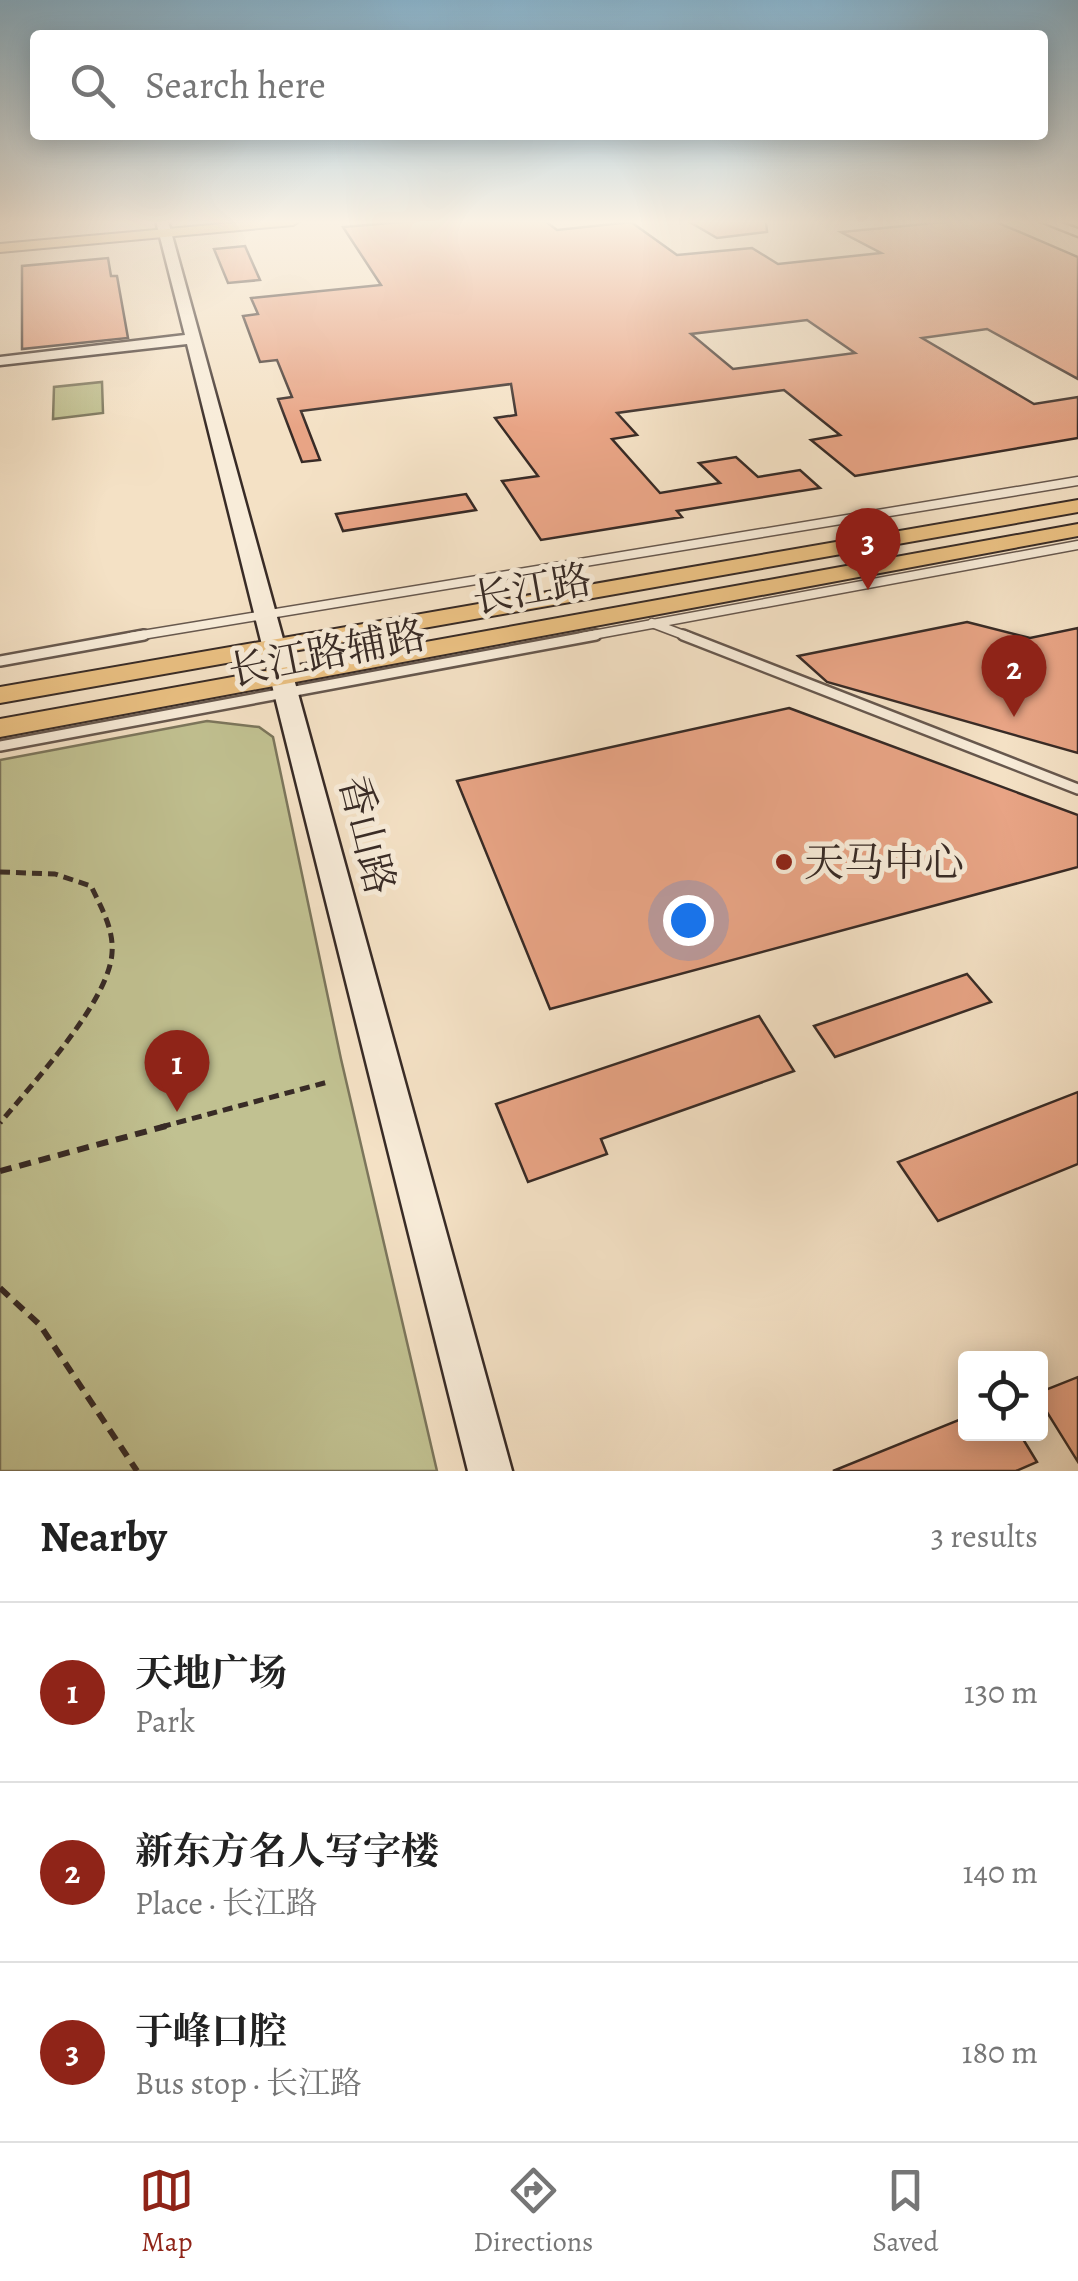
<!DOCTYPE html>
<html lang="en">
<head>
<meta charset="utf-8">
<style>
	:root { --surface:#fff; --page:#f6f6f6; --text:#222; --muted:#767676; --line:#e0e0e0; --accent:#8f2418 }
	body { margin:0; font-family:Alegreya,"Noto Serif SC",serif; background:var(--page); color:var(--text) }
	.controls { position:absolute; right:30px; bottom:30px; display:grid; overflow:hidden; border-radius:10px; box-shadow:0 5px 25px #0003 }
	.controls button { width:90px; height:90px; display:grid; place-items:center; padding:0; border:0; border-bottom:2px solid var(--line); background:var(--surface); color:var(--text); font:50px sans-serif }
	.you { position:absolute; left:688px; top:920px; width:35px; height:35px; margin:-25px; border:8px solid #fff; border-radius:50%; background:#1a73e8; box-shadow:0 0 0 15px #1a73e833 }
	.badge { display:grid; place-items:center; width:65px; height:65px; border-radius:50%; background:var(--accent); color:#fff; font-size:32px; font-weight:700 }
	.pin { position:absolute; translate:-50% -82px; filter:drop-shadow(0 2px 5px #0008) }
	.pin::after { content:''; position:absolute; top:52px; width:35px; height:30px; background:inherit; clip-path:polygon(0 0,100% 0,50% 100%) }
	.list { margin:0; padding:0; list-style:none }
	h2 { display:flex; justify-content:space-between; align-items:center; height:130px; margin:0; padding:0 40px; font-size:42px }
	h2 small { font-size:32px; font-weight:400; color:var(--muted) }
	.list li { display:grid; grid-template-columns:65px 1fr auto; gap:30px; align-items:center; box-sizing:border-box; height:180px; padding:0 40px; border-top:2px solid var(--line) }
	.list b { display:block; font-size:38px; white-space:nowrap }
	.list p { margin:0; font-size:32px; white-space:nowrap; color:var(--muted) }
	.list em { font-size:32px; font-style:normal; color:var(--muted) }
	.icon { flex:none; width:55px; height:55px; fill:none; stroke:currentColor; stroke-width:2; stroke-linecap:round; stroke-linejoin:round }
	.map { position:relative; flex:none; width:1078px; height:1471px; overflow:hidden }
	.search { position:absolute; background:var(--surface); box-shadow:0 5px 25px #0003; left:30px; right:30px; top:30px; height:110px; display:flex; align-items:center; gap:25px; box-sizing:border-box; padding:0 35px; border-radius:10px; color:var(--muted); font-size:38px }
	.sheet { height:670px; background:var(--surface) }
	nav { display:flex; justify-content:space-around; align-items:center; box-sizing:border-box; height:140px; border-top:2px solid var(--line); background:var(--surface); font-size:28px; color:var(--muted) }
	nav a { display:grid; justify-items:center; gap:5px }
	nav .on { color:var(--accent) }
	.map>svg:first-child { display:block }
</style>
</head>
<body>
<div class="map">
<svg width="1078" height="1471" viewBox="0 0 1078 1471">
	<rect width="100%" height="100%" fill="#f4e1c5"/>
	<filter id="stains"><feTurbulence type="fractalNoise" baseFrequency=".002" numOctaves="4"/><feColorMatrix values="0 0 0 0 .2 0 0 0 0 .09 0 0 0 0 .02 0 0 0 .5 -.17"/></filter>
	<radialGradient id="worn" r=".72"><stop offset=".6" stop-color="#630" stop-opacity="0"/><stop offset="1" stop-color="#630" stop-opacity=".3"/></radialGradient>
	<!-- green -->
	<g fill="#c1c191" stroke="#7c765c" stroke-width="2.5">
		<path d="M102,382L103,413L53,419L54,387Z"/>
		<path d="M207,721L259,727L273,737L341,1059L437,1471H0V760Z"/>
	</g>
	<!-- building -->
	<g fill="#e8a485" stroke="#382b26" stroke-width="2.5" fill-rule="evenodd">
		<path d="M413,221H545L557,230L631,222L677,255L752,248L778,264L881,253L841,232L955,221H994L1078,257V379L987,329L922,338L1034,404L1078,397V438L855,476L811,440L840,435L784,390L617,413L637,435L612,439L660,493L720,483L699,463L736,457L758,477L800,470L820,488L677,511L682,517L541,540L502,481L538,476L495,418L516,415L511,384L301,411L320,460L302,462L278,399L292,397L277,360L260,362L243,316L258,314L251,298L381,285L343,227ZM807,320L855,353L733,369L691,334Z"/>
		<path d="M688,221H766L767,232L717,238Z"/>
		<path d="M245,246L260,280L228,283L214,249Z"/>
		<path d="M108,258L111,276H117L128,338L22,349V266Z"/>
		<path d="M466,494L476,510L343,531L336,514Z"/>
		<path d="M967,622L1030,638L1078,628V753L827,682L798,656Z"/>
		<path d="M789,708L1078,815V867L550,1009L457,781Z"/>
		<path d="M967,974L991,1002L835,1057L814,1026Z"/>
		<path d="M759,1016L794,1071L601,1139L607,1154L528,1182L496,1104Z"/>
		<path d="M1078,1092V1164L938,1221L898,1162Z"/>
		<path d="M1078,1377V1462L1040,1401V1392Z"/>
		<path d="M966,1417V1434H1020L1037,1462L1016,1471H833Z"/>
	</g>
	<g fill="none" stroke-linecap="round" stroke-linejoin="round">
		<!-- lane-far1 casing -->
		<g stroke="#67584e" stroke-width="11">
			<g id="lane-far1">
				<path d="M652,623L689,637"/>
				<path d="M130,637L1078,481"/>
				<path d="M582,637L1078,545"/>
			</g>
		</g>
		<!-- lane casing -->
		<g stroke="#67584e" stroke-width="14">
			<g id="lane">
				<path d="M683,635L1078,789"/>
				<path d="M0,661L144,635"/>
				<path d="M0,746L596,635"/>
			</g>
		</g>
		<!-- secondary casing -->
		<g stroke="#382b26" stroke-width="5">
			<g id="secondary">
				<path d="M156,221H168L512,1471H468L187,344L0,365V357L185,335Z"/>
				<path d="M1040,221H1055L1078,229V236Z"/>
			</g>
		</g>
		<!-- primary casing -->
		<g stroke="#382b26" stroke-width="4">
			<g id="primary">
				<path d="M257,221H299L293,225L0,252V244Z"/>
				<path d="M1078,500V512L0,703V687Z"/>
				<path d="M1078,524V536L0,737V719Z"/>
			</g>
		</g>
		<!-- path-far1 -->
		<g stroke="#382b26" stroke-width="5" stroke-dasharray="10 6" stroke-linecap="butt">
			<path d="M0,872L55,874L91,886C101,907 114,929 112,953C109,1002 31,1085 0,1123"/>
			<path d="M161,1127L328,1082"/>
		</g>
		<!-- path -->
		<g stroke="#382b26" stroke-width="6" stroke-dasharray="12 8" stroke-linecap="butt">
			<path d="M0,1171L170,1125"/>
			<path d="M0,1288L40,1325L137,1471"/>
		</g>
		<!-- lane-far1 -->
		<use href="#lane-far1" stroke="#f8ecd9" stroke-width="8"/>
		<!-- lane -->
		<use href="#lane" stroke="#f8ecd9" stroke-width="9"/>
		<!-- secondary -->
		<use href="#secondary" fill="#f8ecd9" fill-rule="evenodd"/>
		<!-- primary -->
		<use href="#primary" fill="#eac082" fill-rule="evenodd"/>
	</g>
	<!-- sky -->
	<linearGradient id="sky" x2="0" y2="1"><stop stop-color="#89b8d4"/><stop offset="0.52" stop-color="#faf2e5"/><stop offset="1" stop-color="#faf2e5" stop-opacity="0"/></linearGradient>
	<rect width="1078" height="427" fill="url(#sky)"/>
	<!-- markers -->
	<circle fill="#8f2418" stroke="#f8ecd9" stroke-width="4" cx="784" cy="862" r="10"/>
	<g text-anchor="middle" dominant-baseline="central" stroke-width="10" stroke-linejoin="round" paint-order="stroke">
		<!-- street labels -->
		<g font-size="40" fill="#382b26" stroke="#f8ecd9">
			<text transform="translate(532 589) rotate(-10)">长江路</text>
			<text transform="translate(327 653) rotate(-11)">长江路辅路</text>
			<text transform="translate(367 835) rotate(76)">香山路</text>
		</g>
		<!-- poi labels -->
		<g font-size="40" fill="#382b26" stroke="#f8ecd9" text-anchor="start">
			<text x="804" y="862">天马中心</text>
		</g>
	</g>
	<rect width="100%" height="100%" filter="url(#stains)"/>
	<rect width="100%" height="100%" fill="url(#worn)"/>
</svg>
<div class="controls">
<button><svg class="icon" aria-label="locate" viewBox="0 0 24 24"><circle cx="12" cy="12" r="6"/><path d="M12 2v4M12 18v4M2 12h4M18 12h4"/></svg></button>
</div>
<div class="you"></div>
<div class="pin badge" style="left:177px;top:1112px">1</div>
<div class="pin badge" style="left:1014px;top:717px">2</div>
<div class="pin badge" style="left:868px;top:590px">3</div>
<div class="search"><svg class="icon" aria-label="search" viewBox="0 0 24 24"><circle cx="10" cy="10" r="6"/><path d="M15 15l6 6"/></svg>Search here</div>
</div>
<section class="sheet">
<h2>Nearby<small>3 results</small></h2>
<ul class="list">
<li><span class="badge">1</span><div><b>天地广场</b><p>Park</p></div><em>130 m</em></li>
<li><span class="badge">2</span><div><b>新东方名人写字楼</b><p>Place · 长江路</p></div><em>140 m</em></li>
<li><span class="badge">3</span><div><b>于峰口腔</b><p>Bus stop · 长江路</p></div><em>180 m</em></li>
</ul>
</section>
<nav>
<a class="on"><svg class="icon" aria-label="map" viewBox="0 0 24 24"><path d="M3 6l6-2 6 2 6-2v14l-6 2-6-2-6 2zM9 4v14M15 6v14"/></svg>Map</a>
<a><svg class="icon" aria-label="directions" viewBox="0 0 24 24"><path d="M12 3l9 9-9 9-9-9zM9 14v-3h6M13 9l2 2-2 2"/></svg>Directions</a>
<a><svg class="icon" aria-label="saved" viewBox="0 0 24 24"><path d="M7 4h10v16l-5-4-5 4z"/></svg>Saved</a>
</nav>
</body>
</html>
